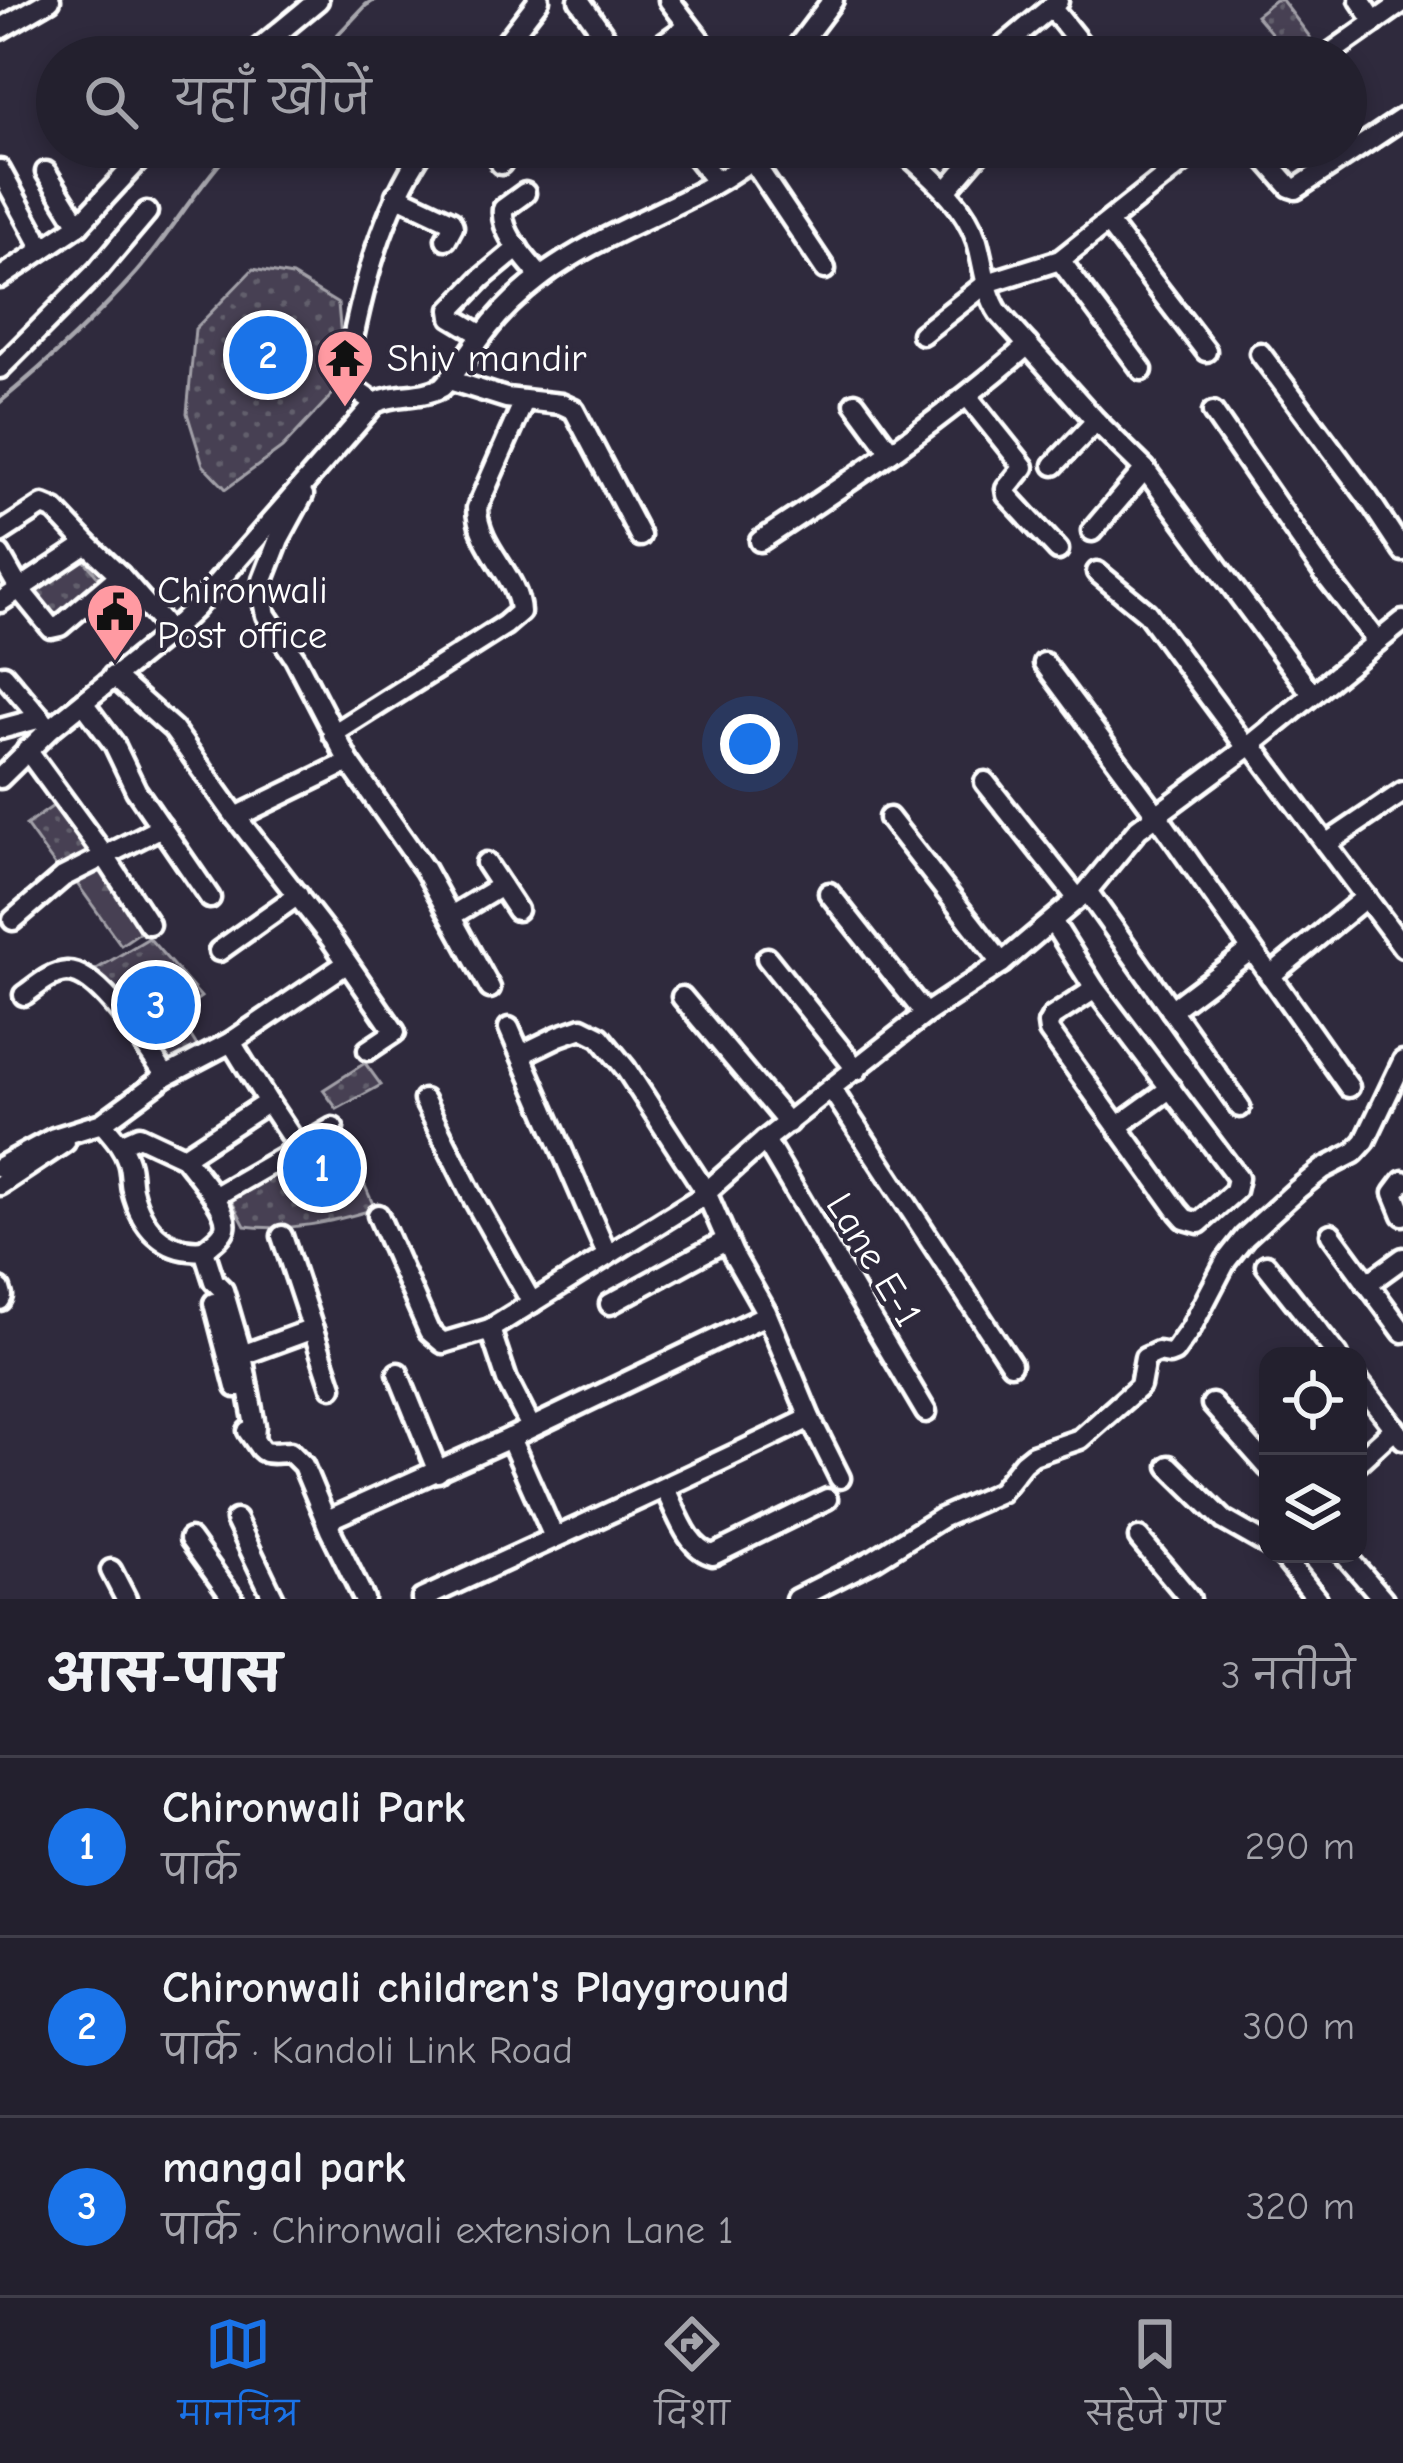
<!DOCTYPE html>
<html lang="hi">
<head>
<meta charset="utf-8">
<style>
	:root { --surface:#23202e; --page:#2f2d3a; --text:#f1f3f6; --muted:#a3a3aa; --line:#403e4a; --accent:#1a73e8 }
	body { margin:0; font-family:"Comic Neue","Playpen Sans Deva",sans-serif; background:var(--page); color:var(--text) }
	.controls { position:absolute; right:36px; bottom:36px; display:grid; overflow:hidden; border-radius:24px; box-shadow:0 6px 18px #0003 }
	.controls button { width:108px; height:108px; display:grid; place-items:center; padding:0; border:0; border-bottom:3px solid var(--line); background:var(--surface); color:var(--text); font:60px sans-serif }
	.you { position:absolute; left:750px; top:744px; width:42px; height:42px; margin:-30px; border:9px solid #fff; border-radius:50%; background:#1a73e8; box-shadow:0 0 0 18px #1a73e833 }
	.badge { display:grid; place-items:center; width:78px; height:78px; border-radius:50%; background:var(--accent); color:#fff; font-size:39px; font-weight:700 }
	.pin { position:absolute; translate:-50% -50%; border:6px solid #fff; box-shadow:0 3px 12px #0006 }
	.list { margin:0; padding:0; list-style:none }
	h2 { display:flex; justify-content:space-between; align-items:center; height:156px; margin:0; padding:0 48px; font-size:51px }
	h2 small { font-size:39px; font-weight:400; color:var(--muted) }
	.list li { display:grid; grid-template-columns:78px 1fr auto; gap:36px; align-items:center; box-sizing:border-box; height:180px; padding:0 48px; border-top:3px solid var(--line) }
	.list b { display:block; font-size:45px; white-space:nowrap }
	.list p { margin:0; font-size:39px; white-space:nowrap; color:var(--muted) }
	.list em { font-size:39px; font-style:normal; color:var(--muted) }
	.icon { flex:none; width:66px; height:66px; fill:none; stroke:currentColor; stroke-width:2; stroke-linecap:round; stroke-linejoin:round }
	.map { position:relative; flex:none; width:1403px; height:1599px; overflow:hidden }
	.search { position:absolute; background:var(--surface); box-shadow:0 6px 18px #0003; left:36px; right:36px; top:36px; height:132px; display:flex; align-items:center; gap:30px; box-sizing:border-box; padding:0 42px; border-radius:66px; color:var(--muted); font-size:45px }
	.sheet { height:696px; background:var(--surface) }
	nav { display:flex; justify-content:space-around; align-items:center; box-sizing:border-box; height:168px; border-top:3px solid var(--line); background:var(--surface); font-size:33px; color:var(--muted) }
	nav a { display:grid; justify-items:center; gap:6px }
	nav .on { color:var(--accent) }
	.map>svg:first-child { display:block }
</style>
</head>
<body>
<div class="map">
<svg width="1403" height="1599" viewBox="0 0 1403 1599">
	<defs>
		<pattern id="grass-dots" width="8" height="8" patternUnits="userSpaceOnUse" patternTransform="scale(3)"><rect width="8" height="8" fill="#464152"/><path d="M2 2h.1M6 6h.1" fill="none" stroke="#625e6c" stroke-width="1.8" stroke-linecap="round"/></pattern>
		<pattern id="forest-firs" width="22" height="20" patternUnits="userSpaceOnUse" patternTransform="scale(3)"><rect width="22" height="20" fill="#464152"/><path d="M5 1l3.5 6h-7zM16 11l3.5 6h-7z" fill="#625e6c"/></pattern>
	</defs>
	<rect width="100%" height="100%" fill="#2f2a3d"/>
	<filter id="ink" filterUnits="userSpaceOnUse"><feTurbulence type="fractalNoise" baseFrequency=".00833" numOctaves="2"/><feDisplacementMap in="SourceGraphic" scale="24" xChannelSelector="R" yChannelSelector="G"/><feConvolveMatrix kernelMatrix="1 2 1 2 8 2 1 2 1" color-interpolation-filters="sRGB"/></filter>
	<g filter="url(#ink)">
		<!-- grass -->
		<g fill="url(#grass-dots)" stroke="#a2a0a8" stroke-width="3">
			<path d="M1275,0H1282L1310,37L1289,54L1256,15Z"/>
			<path d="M253,269L292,276L338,304L345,381L282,448L226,489L203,465L187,413L195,329Z"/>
			<path d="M82,558L103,582L55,625L30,592Z"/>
			<path d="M56,804L91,853L61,874L26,825Z"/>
			<path d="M149,938L201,997L177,1014L199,1049L173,1066L95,970Z"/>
			<path d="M365,1063L381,1085L337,1109L323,1090Z"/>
			<path d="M344,1137L375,1209C331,1222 291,1232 245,1226L231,1200Z"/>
		</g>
		<!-- forest -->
		<path fill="url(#forest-firs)" stroke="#a2a0a8" stroke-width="3" d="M100,864L146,928L121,945L76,882Z"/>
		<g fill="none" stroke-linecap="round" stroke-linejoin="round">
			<!-- stream -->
			<g stroke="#a7a6ad" stroke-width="4.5">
				<path d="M317,57L366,5L374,0"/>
				<path d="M0,402C48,362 94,320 136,273C171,233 197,186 234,147"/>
			</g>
			<!-- minor casing -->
			<g stroke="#fff" stroke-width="27">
				<g id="minor">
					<path d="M579,0L619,57"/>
					<path d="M669,0L713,57"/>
					<path d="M1360,0L1375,22"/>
					<path d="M1058,1L1051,7L1091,57"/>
					<path d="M0,29L50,0"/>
					<path d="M249,57L318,0"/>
					<path d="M495,57L539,0"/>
					<path d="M644,57L688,26"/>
					<path d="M790,57L833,0"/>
					<path d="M991,57L1051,7"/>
					<path d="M1325,57L1403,2"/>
					<path d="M689,147L716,181"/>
					<path d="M899,147C928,174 964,201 977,241C984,265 985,292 999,313L1096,421L1145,469L1312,694"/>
					<path d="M1255,147L1290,187L1296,189L1403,118"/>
					<path d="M752,160L825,269"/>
					<path d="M501,164L512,147"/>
					<path d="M0,170L43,249"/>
					<path d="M46,172L79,225"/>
					<path d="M946,191L984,147"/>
					<path d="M525,193L503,209C500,233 526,259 541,277"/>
					<path d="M396,195L451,221L453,226L446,239"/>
					<path d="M1108,223L1206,351"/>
					<path d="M1060,260L1142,370"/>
					<path d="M0,278L79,225L151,147"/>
					<path d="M922,334L987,283L1060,260L1202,147"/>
					<path d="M482,335L452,317L451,310L482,278L518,248"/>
					<path d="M1260,353L1368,498L1403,551"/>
					<path d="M0,368L98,270L147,212"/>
					<path d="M449,380L506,398L561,404L574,410L640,536"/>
					<path d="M968,397L1024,467L1006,489L1007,495L1058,550"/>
					<path d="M375,403C361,393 345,387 347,368C362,290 380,213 425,147"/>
					<path d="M855,403L891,452"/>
					<path d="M1213,412L1326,576L1377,641"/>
					<path d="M1054,465L1096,421"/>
					<path d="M303,495L279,539L263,580L262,596L266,615L295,658L349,762L425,870L490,988"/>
					<path d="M1092,531L1145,469"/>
					<path d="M0,533L43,505L55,510L87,544"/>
					<path d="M760,541C853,480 944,418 1028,345"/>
					<path d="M0,555L20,590L51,628L60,626L120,575"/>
					<path d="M1097,572L1147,613L1247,748"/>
					<path d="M0,602L87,544L120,575L170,632"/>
					<path d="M1044,663L1157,815L1349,1087"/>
					<path d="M4,675L50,729"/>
					<path d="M113,676L173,729L236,817L331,939L395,1032L368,1050"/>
					<path d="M84,704L114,744L136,790L210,898"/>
					<path d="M0,729L41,718"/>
					<path d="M333,734L505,625L520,612C519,576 477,548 477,508L524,401"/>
					<path d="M1251,744L1403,947"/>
					<path d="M27,750L104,855L149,924"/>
					<path d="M0,778L50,729L170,632L194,609L375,403C396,392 421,399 442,387C457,372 469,353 482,336C498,314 520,293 541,277C611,225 701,204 767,147"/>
					<path d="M985,782L1078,899"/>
					<path d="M236,817L349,762"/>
					<path d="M889,818L1002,963"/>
					<path d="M1326,844L1403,792"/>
					<path d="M486,863L517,910"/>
					<path d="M1087,891L1240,1107"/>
					<path d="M829,893L925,1014"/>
					<path d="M451,916L501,886"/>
					<path d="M13,920L63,877L162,827"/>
					<path d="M1052,921L1095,989L1238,1178L1235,1191L1199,1223L1185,1219L1178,1211L1049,1031L1048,1024L1052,1017L1095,989"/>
					<path d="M219,951L298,895"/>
					<path d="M767,958L857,1070"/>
					<path d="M1270,976L1366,897"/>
					<path d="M24,995C37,986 50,973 67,972C100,971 147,1050 166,1076L102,1123"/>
					<path d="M682,997L788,1123"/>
					<path d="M1171,1010L1251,950"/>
					<path d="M509,1028L607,1254"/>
					<path d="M522,1054L559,1036L582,1028L600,1037L626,1069L706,1192L733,1254L766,1312L810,1418L840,1478"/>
					<path d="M166,1076L231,1042L346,964"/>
					<path d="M831,1088L1011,1364"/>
					<path d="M424,1100L473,1198L532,1303"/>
					<path d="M268,1102L298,1147"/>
					<path d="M1118,1126L1171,1088"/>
					<path d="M765,1140L926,1412"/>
					<path d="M121,1144L139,1136L184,1157"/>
					<path d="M0,1167L54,1138L102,1123C112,1135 123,1146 128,1162C131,1171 130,1181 132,1190C141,1227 164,1254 204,1250L214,1281L223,1290L242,1355L255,1426L254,1438"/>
					<path d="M1403,1181L1394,1193L1403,1215"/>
					<path d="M0,1185L65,1142"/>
					<path d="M706,1192L765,1140L925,1014L1002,963L1087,891L1138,829L1247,748L1403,621"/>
					<path d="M214,1197L333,1128"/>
					<path d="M378,1215L429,1331L443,1343L490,1329"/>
					<path d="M1331,1234L1403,1332"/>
					<path d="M282,1236L332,1387"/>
					<path d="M204,1250C210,1244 222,1237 225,1228C230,1209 195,1173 184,1157L268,1102L231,1042"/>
					<path d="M1266,1265L1338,1356"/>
					<path d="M1367,1284L1403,1258"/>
					<path d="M0,1289L2,1296L0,1300"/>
					<path d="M214,1303L236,1387"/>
					<path d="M610,1304L727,1240"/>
					<path d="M242,1355L313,1329"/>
					<path d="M398,1373L438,1472"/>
					<path d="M1358,1381L1403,1439"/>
					<path d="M1212,1404L1268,1467"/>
					<path d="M531,1427L507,1380L490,1329L706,1194"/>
					<path d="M248,1431C266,1455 257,1454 290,1452L303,1465L330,1530L364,1599"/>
					<path d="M510,1438L554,1537"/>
					<path d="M1358,1462L1395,1428"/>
					<path d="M1169,1466L1224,1520L1268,1545"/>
					<path d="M665,1489C677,1512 687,1549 713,1555L827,1499"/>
					<path d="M236,1520L274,1599"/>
					<path d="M329,1525L334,1517L510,1438L766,1315"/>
					<path d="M1139,1538L1190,1599"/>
					<path d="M190,1539L233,1599"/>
					<path d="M1281,1554L1317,1599"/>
					<path d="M1344,1554L1383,1599"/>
					<path d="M111,1570L126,1599"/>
					<path d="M422,1599C551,1539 682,1481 810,1418"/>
					<path d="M796,1599L875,1559L941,1518L1000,1492L1023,1463L1033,1455L1080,1439L1140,1386L1145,1358L1158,1352L1169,1354L1174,1352L1191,1328L1226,1261L1245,1237L1298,1189L1323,1169L1354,1153L1365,1141L1403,1061"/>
				</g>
			</g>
			<!-- minor -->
			<use href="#minor" stroke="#2f2a3d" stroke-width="18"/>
		</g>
	</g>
	<!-- icons -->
	<defs>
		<g id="temple-pin" transform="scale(3)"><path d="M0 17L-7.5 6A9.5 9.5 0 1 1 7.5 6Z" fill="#ff9aa2" stroke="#2f2a3d"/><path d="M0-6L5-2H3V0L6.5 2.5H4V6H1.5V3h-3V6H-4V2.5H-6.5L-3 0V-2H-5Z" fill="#111"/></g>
		<g id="civic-pin" transform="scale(3)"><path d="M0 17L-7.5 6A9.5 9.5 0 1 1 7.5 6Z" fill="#ff9aa2" stroke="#2f2a3d"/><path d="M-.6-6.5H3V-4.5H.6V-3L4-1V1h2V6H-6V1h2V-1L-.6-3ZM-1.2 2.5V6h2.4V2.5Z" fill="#111"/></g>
	</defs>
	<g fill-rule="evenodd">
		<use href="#temple-pin" x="345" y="358"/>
		<use href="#civic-pin" x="115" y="612"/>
	</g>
	<g text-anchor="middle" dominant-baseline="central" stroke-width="9" stroke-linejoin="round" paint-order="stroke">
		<!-- poi labels -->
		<g font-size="39" fill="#fff" stroke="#2f2a3d" text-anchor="start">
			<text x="387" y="358">Shiv mandir</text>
			<text x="157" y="590">Chironwali<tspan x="157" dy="45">Post office</tspan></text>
		</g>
		<!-- street labels -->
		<g font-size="39" fill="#fff" stroke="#2f2a3d">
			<text transform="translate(874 1260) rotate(59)">Lane E-1</text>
		</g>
	</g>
</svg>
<div class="controls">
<button><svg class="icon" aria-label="locate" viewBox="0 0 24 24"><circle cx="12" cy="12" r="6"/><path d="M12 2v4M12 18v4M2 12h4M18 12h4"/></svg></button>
<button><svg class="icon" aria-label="layers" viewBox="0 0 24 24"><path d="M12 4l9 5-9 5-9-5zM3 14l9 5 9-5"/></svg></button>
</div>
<div class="you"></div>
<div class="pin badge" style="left:322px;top:1168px">1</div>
<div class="pin badge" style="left:268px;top:355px">2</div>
<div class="pin badge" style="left:156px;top:1005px">3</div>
<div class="search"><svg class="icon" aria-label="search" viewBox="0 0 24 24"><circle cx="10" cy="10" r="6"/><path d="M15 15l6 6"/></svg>यहाँ खोजें</div>
</div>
<section class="sheet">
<h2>आस-पास<small>3 नतीजे</small></h2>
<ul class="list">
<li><span class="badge">1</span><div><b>Chironwali Park</b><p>पार्क</p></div><em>290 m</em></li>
<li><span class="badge">2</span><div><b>Chironwali children's Playground</b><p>पार्क · Kandoli Link Road</p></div><em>300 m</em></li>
<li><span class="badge">3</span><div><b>mangal park</b><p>पार्क · Chironwali extension Lane 1</p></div><em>320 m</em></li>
</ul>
</section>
<nav>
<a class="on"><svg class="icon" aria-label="map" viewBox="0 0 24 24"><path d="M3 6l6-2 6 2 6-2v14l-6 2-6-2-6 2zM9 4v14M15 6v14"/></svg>मानचित्र</a>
<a><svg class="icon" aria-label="directions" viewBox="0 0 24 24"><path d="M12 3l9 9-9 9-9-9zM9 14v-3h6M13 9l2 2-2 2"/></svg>दिशा</a>
<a><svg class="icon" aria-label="saved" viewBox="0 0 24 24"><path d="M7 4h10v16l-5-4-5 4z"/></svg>सहेजे गए</a>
</nav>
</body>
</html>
